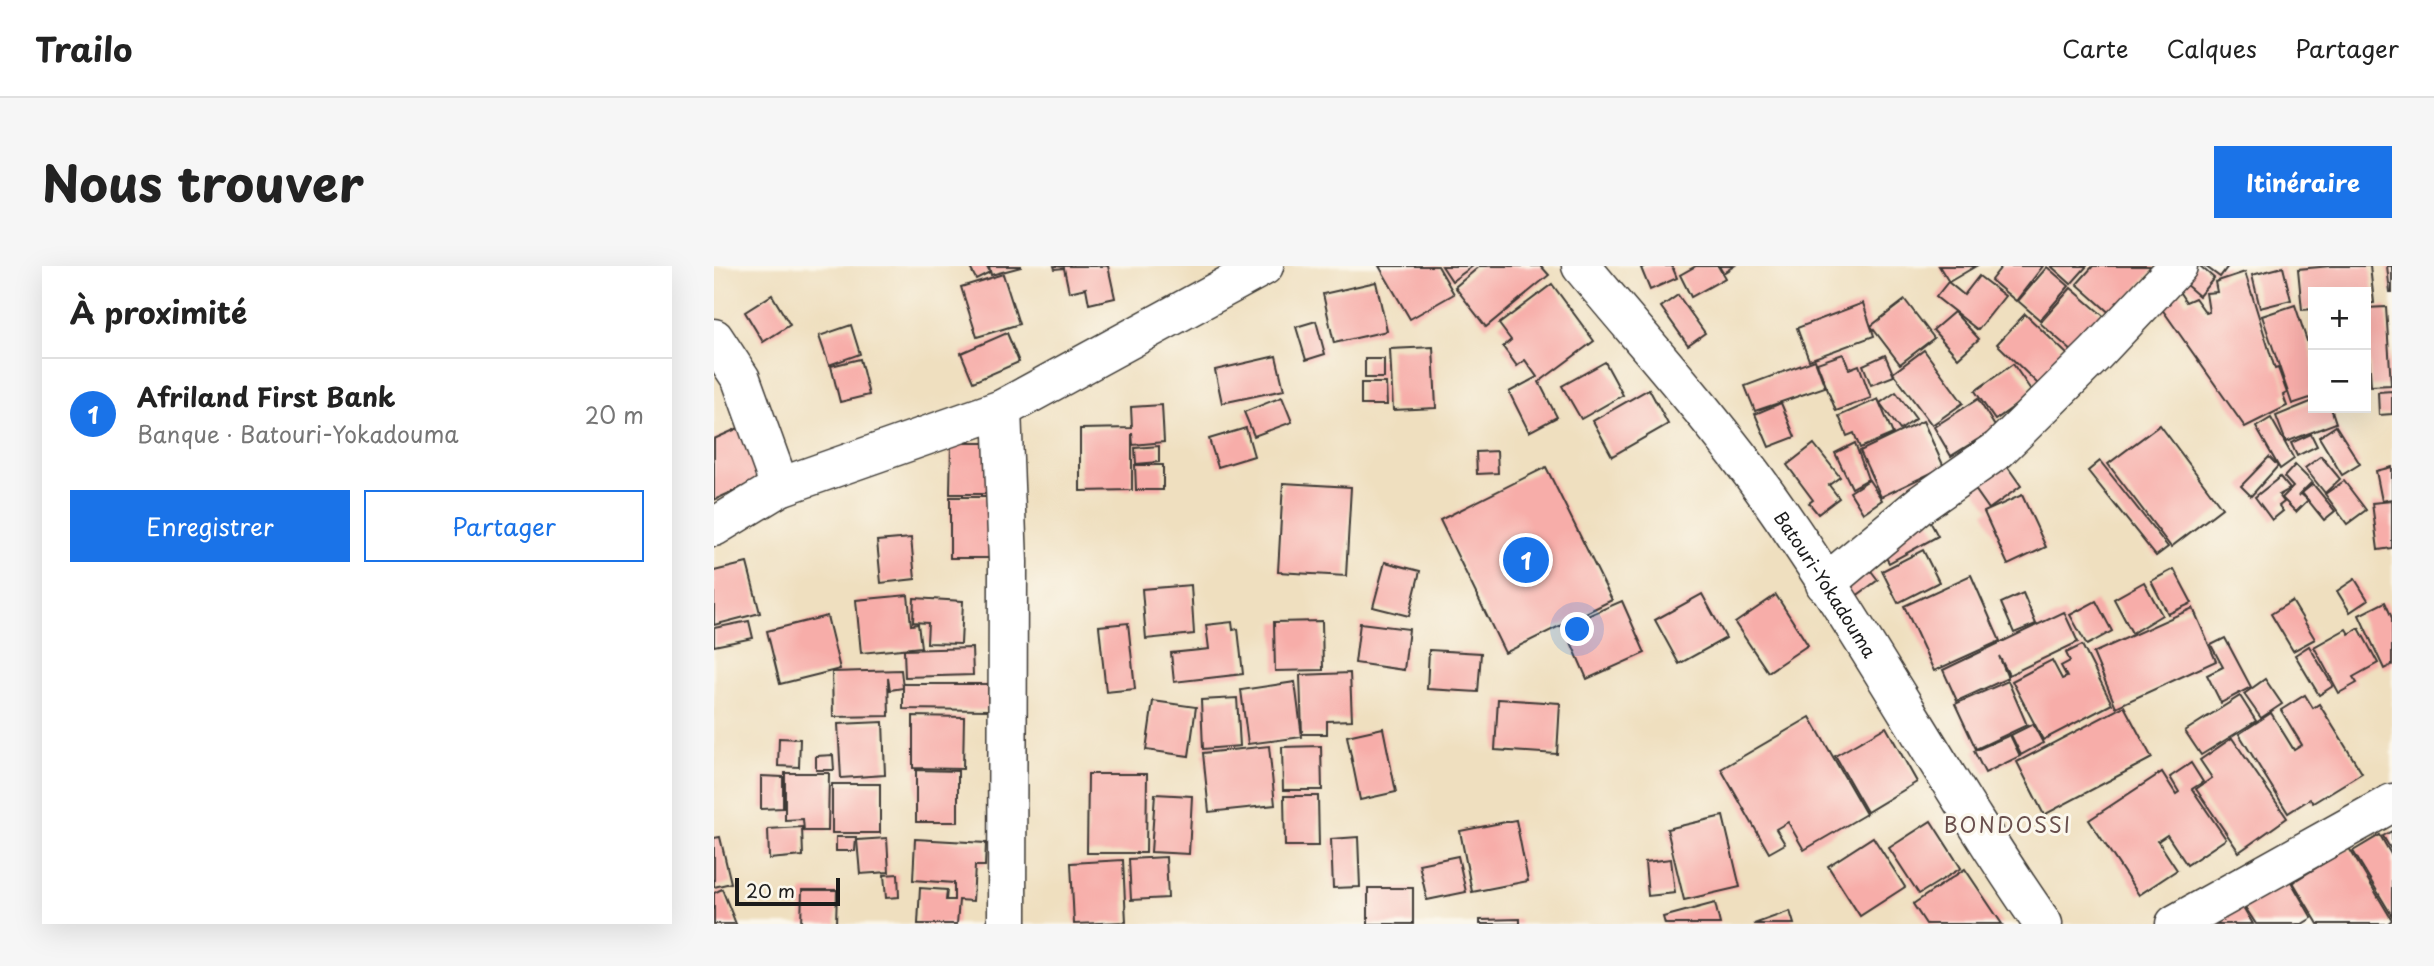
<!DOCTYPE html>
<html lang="fr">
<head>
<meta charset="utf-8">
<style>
	:root { --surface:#fff; --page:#f6f6f6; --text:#222; --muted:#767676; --line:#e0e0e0; --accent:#1a73e8 }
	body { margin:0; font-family:"Playpen Sans",sans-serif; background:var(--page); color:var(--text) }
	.controls { position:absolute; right:21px; top:21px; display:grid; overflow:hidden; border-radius:0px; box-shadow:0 7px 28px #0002 }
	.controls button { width:63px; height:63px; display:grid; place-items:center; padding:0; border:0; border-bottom:2px solid var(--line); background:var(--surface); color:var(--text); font:35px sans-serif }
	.scale { position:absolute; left:21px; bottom:18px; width:105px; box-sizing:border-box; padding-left:7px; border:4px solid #1c1c1c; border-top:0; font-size:19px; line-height:24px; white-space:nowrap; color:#1c1c1c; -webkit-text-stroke:5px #fbf7ec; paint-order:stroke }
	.you { position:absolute; left:864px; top:364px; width:24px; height:24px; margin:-18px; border:5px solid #fff; border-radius:50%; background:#1a73e8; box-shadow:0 0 0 10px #1a73e833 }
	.badge { display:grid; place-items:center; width:46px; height:46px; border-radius:50%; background:var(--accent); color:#fff; font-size:23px; font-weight:700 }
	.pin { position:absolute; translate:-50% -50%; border:4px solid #fff; box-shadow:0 2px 7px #0006 }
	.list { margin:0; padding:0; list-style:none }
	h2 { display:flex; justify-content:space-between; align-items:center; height:91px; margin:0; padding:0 28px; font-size:30px }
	h2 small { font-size:23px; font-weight:400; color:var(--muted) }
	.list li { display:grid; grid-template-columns:46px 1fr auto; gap:21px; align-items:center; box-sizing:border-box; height:112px; padding:0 28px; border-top:2px solid var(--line) }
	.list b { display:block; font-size:26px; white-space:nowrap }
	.list p { margin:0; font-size:23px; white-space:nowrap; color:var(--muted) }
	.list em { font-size:23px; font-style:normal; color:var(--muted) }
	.actions { display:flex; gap:14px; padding:21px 28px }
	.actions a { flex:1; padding:16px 0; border:2px solid var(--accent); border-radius:0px; text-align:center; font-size:24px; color:var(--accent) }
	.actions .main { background:var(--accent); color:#fff }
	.map { position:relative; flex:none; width:1678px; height:658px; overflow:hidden; border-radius:0px }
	header { display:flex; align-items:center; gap:42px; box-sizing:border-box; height:98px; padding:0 35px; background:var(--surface); border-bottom:2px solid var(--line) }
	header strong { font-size:33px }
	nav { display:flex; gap:38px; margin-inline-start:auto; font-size:24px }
	.intro { display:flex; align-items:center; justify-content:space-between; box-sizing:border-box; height:168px; padding:0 42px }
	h1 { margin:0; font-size:49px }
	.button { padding:18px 32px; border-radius:0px; background:var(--accent); color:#fff; font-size:24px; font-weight:700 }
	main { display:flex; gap:42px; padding:0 42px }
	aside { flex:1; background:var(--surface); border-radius:0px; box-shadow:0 7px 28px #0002 }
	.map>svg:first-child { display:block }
</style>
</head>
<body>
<header>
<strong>Trailo</strong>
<nav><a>Carte</a><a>Calques</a><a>Partager</a></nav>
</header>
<div class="intro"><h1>Nous trouver</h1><a class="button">Itinéraire</a></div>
<main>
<aside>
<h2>À proximité<small></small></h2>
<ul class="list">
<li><span class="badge">1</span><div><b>Afriland First Bank</b><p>Banque · Batouri-Yokadouma</p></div><em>20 m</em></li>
</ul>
<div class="actions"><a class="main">Enregistrer</a><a>Partager</a></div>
</aside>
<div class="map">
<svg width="1678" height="658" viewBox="0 0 1678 658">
	<rect width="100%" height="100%" fill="#fbf7ec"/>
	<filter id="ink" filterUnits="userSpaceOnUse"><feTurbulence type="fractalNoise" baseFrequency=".0143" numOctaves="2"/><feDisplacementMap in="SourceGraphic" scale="14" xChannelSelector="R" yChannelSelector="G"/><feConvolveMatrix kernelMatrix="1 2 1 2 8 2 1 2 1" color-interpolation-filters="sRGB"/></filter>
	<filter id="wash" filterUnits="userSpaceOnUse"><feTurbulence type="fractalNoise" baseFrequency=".00686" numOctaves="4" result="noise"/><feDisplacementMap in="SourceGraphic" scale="28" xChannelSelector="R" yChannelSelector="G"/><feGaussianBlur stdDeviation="1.57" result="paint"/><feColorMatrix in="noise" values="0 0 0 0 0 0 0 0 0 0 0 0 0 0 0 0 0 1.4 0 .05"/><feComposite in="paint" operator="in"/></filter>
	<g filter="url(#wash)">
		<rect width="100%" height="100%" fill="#efdfbf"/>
		<g id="blocks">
			<!-- building -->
			<g fill="#f7ada9">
				<path d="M255,0H273L276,6L262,13Z"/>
				<path d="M275,0H307V1L277,9Z"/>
				<path d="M340,0H394L401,32L375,38L372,22L355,26L350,2L341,3Z"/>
				<path d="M665,0H724L740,28L696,53Z"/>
				<path d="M728,0H759L738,15Z"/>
				<path d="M766,0H827L835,9L772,61L741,21Z"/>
				<path d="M932,0H958L963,12L936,24L927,2Z"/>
				<path d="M982,0H1004L1011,12L977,31L966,9Z"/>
				<path d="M1005,0H1020L1009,7Z"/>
				<path d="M1225,0H1262L1235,16Z"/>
				<path d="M1288,0H1329L1302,35L1277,14Z"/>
				<path d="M1337,0H1373L1357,18Z"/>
				<path d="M1379,0H1442L1399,50L1363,18Z"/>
				<path d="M1475,0H1486L1500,12L1485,30L1464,12Z"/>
				<path d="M1491,0H1514L1506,11Z"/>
				<path d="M1617,0H1656L1660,37L1652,38V26H1599V43L1588,44L1584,3Z"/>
				<path d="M1673,0H1678V26H1676Z"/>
				<path d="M1333,1L1355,20L1326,54L1304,35Z"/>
				<path d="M1569,1L1577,34L1546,42L1538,9Z"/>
				<path d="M1531,6L1561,103L1564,102L1573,127L1569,129L1573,140L1531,161L1443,36L1462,21L1472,36L1481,32L1492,47L1495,46L1492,27L1503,26L1501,16Z"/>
				<path d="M289,8L305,58L263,71L247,21Z"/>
				<path d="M1265,10L1291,30L1264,64L1222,31L1234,16L1250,29Z"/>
				<path d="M662,16L673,65L620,77L609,28Z"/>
				<path d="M838,18L880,75L825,116L843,151L815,166L795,126L823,111L811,94L803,100L789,81L797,74L785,58Z"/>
				<path d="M1357,22L1399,58L1368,94L1326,57Z"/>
				<path d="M58,29L76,59L49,76L31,46Z"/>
				<path d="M964,29L991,67L974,79L947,41Z"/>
				<path d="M1191,34L1220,72L1186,98L1157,60Z"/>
				<path d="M1149,37L1160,70L1095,94L1083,62Z"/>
				<path d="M1581,39L1599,93V131L1578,138L1548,50Z"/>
				<path d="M1672,41L1677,119L1657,120L1652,42Z"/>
				<path d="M1240,46L1265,73L1244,92L1219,64Z"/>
				<path d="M1311,48L1354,89L1325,119L1283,78Z"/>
				<path d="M602,55L611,88L592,94L582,61Z"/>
				<path d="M137,59L146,88L115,99L105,70Z"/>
				<path d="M293,67L305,96L259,116L247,87Z"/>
				<path d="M719,81L722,142L679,144L676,83Z"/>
				<path d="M1210,84L1249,137L1218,159L1179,107Z"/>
				<path d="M1129,88L1135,103L1145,99L1157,132L1122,145L1103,97Z"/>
				<path d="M1171,89L1180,110L1157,119L1149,99Z"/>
				<path d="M562,90L570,124L508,137L501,104Z"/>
				<path d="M146,93L155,129L126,136L117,100Z"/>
				<rect x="651" y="93" width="19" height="19"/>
				<path d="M1101,94L1111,121L1041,145L1031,120Z"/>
				<path d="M891,96L909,129L867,153L848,120Z"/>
				<path d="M1299,98L1319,127L1281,154L1261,125Z"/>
				<path d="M647,117H672L673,139H647Z"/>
				<path d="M935,123L954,158L898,190L879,155Z"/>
				<path d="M1678,125V148L1665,149L1664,126Z"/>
				<path d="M1182,126L1202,153L1186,164L1166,137Z"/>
				<path d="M568,131L578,156L540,170L530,146Z"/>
				<path d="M1164,133L1179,168L1146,182L1140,167L1133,170L1125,150Z"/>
				<path d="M1264,133L1282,162L1237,190L1220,161Z"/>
				<path d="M1599,135V142H1617L1622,157L1572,176L1562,150Z"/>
				<path d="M1067,137L1081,171L1055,181L1041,148Z"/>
				<path d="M448,139L450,176L419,179L418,167V224L366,225V163L418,162L417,141Z"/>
				<path d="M1557,152L1580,193L1566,203L1542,161Z"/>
				<path d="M1209,155L1230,201L1167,231L1146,185Z"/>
				<path d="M1446,159L1508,242L1457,281L1394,198Z"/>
				<path d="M29,160L51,211L0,234V173Z"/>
				<path d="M1622,160L1646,198L1628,209L1605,171Z"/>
				<path d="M532,162L540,190L504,201L495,173Z"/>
				<path d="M1597,168L1603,180L1583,190L1577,177Z"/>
				<path d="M237,177H283L282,228H236Z"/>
				<path d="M1141,177L1154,213L1138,222L1121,187Z"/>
				<path d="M1100,178L1126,211L1115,219L1125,232L1104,248L1095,237L1099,234L1073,199Z"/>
				<path d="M445,180V196L422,198L421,182Z"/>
				<path d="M783,185L784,207L763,208L762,186Z"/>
				<path d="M1607,190L1626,213L1611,227L1591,202Z"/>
				<path d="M1555,191L1564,200L1537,230L1527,220Z"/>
				<path d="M1288,193L1307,220L1275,243L1256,216Z"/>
				<path d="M1386,195L1454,281L1442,290L1374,205Z"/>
				<path d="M421,199H449V224H422Z"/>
				<path d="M1581,199L1598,216L1584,230L1587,228L1594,234L1582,246L1568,232L1579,221L1570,211Z"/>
				<path d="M832,201L898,334L791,387L726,254Z"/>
				<path d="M1678,201V233L1668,235L1662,205Z"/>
				<path d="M1566,211L1576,223L1565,229L1570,236L1565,240L1569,245L1558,254L1541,231Z"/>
				<path d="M1155,214L1168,234L1149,247L1136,226Z"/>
				<path d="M1630,215L1652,244L1633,258L1611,228Z"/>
				<path d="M569,217L637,221L632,310L564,306Z"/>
				<path d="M1599,218L1621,245L1610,254L1588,227Z"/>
				<path d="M1308,229L1332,281L1294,299L1270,246Z"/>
				<rect x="236" y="231" width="47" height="61"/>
				<path d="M1678,235V282L1664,284L1658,237Z"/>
				<path d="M1207,239L1224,270L1175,297L1158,265Z"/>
				<path d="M197,272L201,313L167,317L163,275Z"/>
				<path d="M1209,284L1225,316L1184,337L1168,305Z"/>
				<path d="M1148,293L1164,314L1134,336L1119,316Z"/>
				<path d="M671,296L706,305L695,350L659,341Z"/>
				<path d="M33,297L46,347L0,359V305Z"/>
				<path d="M1460,303L1478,337L1454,348L1437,315Z"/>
				<path d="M1257,309L1286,375L1220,405L1190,340Z"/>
				<path d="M1641,313L1654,334L1636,346L1623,325Z"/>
				<path d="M1430,316L1448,349L1418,367L1400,333Z"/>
				<path d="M477,319L480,368L432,373L428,323Z"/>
				<path d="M1309,327L1322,358L1300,367L1287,337Z"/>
				<path d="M988,328L1012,372L965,398L941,354Z"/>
				<path d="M194,329L197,359L204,358L207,381L147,387L142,334Z"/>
				<path d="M1062,329L1094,379L1054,406L1021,357Z"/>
				<path d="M200,332L249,335L247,378L213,377L214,357L199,356Z"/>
				<path d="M908,335L931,387L873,413L850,360Z"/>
				<path d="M1382,335L1398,365L1373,379L1356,349Z"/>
				<path d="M1578,335L1601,373L1579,385L1557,348Z"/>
				<path d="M1671,336L1678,352V399L1670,403L1645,349Z"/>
				<path d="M1479,342L1502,395L1402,441L1379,387Z"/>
				<path d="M1350,346L1364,376L1295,409L1285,390L1294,412L1243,435L1229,404Z"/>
				<path d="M113,350L126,403L66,418L53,365Z"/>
				<path d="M35,355L39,372L0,380V362Z"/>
				<path d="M608,355L609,404L561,405L560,356Z"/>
				<path d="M518,356L519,364L524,363L529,408L460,416L457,387L495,383L492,359Z"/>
				<path d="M414,357L421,423L392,426L385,360Z"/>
				<path d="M646,357L695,363L690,404L641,397Z"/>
				<path d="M1645,362L1664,397L1639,411L1643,417L1625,427L1600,381L1632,363L1635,368Z"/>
				<path d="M1511,372L1537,421L1507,437L1493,409L1509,401L1497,379Z"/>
				<path d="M1368,379L1398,438L1329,474L1298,415L1338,394L1348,413L1353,411L1347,400L1356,395L1352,387Z"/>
				<path d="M1595,380L1619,420L1605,429L1581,389Z"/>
				<path d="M258,382L259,409L191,411L190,384Z"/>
				<path d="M715,384L767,387L764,426L713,423Z"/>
				<path d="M187,404L189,422L176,424L174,412L175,450L119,451L118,406Z"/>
				<path d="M636,407L638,454L613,455V468H588L586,409Z"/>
				<path d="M1551,413L1568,438L1547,452L1530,428Z"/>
				<path d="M1294,415L1313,459L1262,483L1241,438Z"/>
				<path d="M581,416L588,471L534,478L527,424Z"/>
				<path d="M189,418H274V444L189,443Z"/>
				<path d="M1591,429L1599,442L1605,438L1648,507L1599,537L1596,533L1574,547L1525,468L1557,447L1580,484L1588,479L1567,444Z"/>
				<path d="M1526,430L1542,455L1487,489L1471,465Z"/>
				<path d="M523,432L526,480L489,483L487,434Z"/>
				<path d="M784,433L846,437L843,488L781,484Z"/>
				<path d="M439,435L482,441L475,490L432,484Z"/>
				<path d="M1410,440L1438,492L1330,549L1303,496Z"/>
				<path d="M199,450L250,451L249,503L199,502Z"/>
				<path d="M1096,451L1152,548L1090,584L1074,556L1062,563L1071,578L1055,587L1007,503Z"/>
				<path d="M169,456L171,509L127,512L124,458Z"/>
				<path d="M1319,458L1329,477L1307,489L1297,469Z"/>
				<path d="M1172,461L1203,516L1153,546L1121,490Z"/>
				<path d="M669,462L682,526L646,534L633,470Z"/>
				<path d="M1296,469L1306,490L1271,507L1260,485Z"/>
				<path d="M65,472L86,473L85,501L64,500Z"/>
				<path d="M1518,472L1573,552L1525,586L1482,523L1498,512L1486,494Z"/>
				<path d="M555,480L561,539L495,546L489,487Z"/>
				<path d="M607,480L608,524H569L568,481Z"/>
				<path d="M119,489L120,504H102V490Z"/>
				<path d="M1477,497L1489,516L1478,523L1512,573L1473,599L1453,569L1444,575L1463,604L1425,629L1375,554L1448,506L1462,528L1465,526L1456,511Z"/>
				<path d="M202,504L244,505V556H202Z"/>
				<path d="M71,507H115L114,565H90L89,553L71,554Z"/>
				<path d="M374,508H433L432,587H373Z"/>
				<path d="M47,510L69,511V542L47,543Z"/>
				<rect x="118" y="518" width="48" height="49"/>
				<path d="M441,528L478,530L475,588L437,586Z"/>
				<path d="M570,530H604L605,580H571Z"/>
				<path d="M1009,550L1026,621L970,634L953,563Z"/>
				<path d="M802,554L814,615L758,626L746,565Z"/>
				<path d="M1217,555L1247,602L1205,628L1175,582Z"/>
				<path d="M88,561L89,590L55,593L54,563Z"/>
				<path d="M1678,565V585L1669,570Z"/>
				<path d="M1666,569L1678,590V650L1639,585Z"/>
				<path d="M6,571L17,617L0,621V572Z"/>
				<path d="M122,571H142L141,585H122Z"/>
				<path d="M644,571L646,621L619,622L617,573Z"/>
				<path d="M1159,571L1191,621L1146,650L1114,600Z"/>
				<path d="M173,572L175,606L146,608L143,574Z"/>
				<path d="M201,573L272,577L271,600H261L259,635L245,634L243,658H204L206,622L233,624L232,634H240V617L199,614Z"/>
				<path d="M1635,582L1678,654L1673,658H1604L1579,616Z"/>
				<path d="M744,590L752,626L713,634L705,598Z"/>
				<path d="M452,591L454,632L417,634L415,593Z"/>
				<path d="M957,593L961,627L934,630L931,596Z"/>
				<path d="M409,594L412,656L360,658L357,597Z"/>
				<path d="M1251,603L1288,658H1212L1199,638Z"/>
				<path d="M184,608L185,631L172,632L170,609Z"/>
				<path d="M1576,614L1598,652L1588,658H1542L1531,641Z"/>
				<rect x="654" y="622" width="45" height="36"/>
				<path d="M8,623L22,658H0V627Z"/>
				<path d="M88,624H123L122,658H87Z"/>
				<path d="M1525,634L1539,658H1485Z"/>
				<path d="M1001,637L1006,658H951L949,651Z"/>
				<path d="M1076,645L1080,658H1040Z"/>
				<path d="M806,653V658H766V654Z"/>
			</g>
		</g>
	</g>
	<g filter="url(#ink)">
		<use href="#blocks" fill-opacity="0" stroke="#3c3934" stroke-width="2"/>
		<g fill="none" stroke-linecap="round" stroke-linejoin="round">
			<!-- minor casing -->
			<g stroke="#3c3934" stroke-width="41">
				<g id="minor">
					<path d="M0,72L27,113L66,221"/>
					<path d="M288,143L294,296L293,658"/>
					<path d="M0,261L66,221L288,143L550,0"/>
					<path d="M1111,318L1207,238L1284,184L1382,87L1464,0"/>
					<path d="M1461,658L1678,537"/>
				</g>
			</g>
			<!-- highway casing -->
			<g stroke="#3c3934" stroke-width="41">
				<g id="highway">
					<path id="s1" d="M867,0C930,76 997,150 1054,230C1152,368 1232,519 1329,658"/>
				</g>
			</g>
			<!-- minor -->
			<use href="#minor" stroke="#fff" stroke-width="38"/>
			<!-- highway -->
			<use href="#highway" stroke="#fff" stroke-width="38"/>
		</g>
	</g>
	<g text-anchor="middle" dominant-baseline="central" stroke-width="6" stroke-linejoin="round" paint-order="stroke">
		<!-- street labels -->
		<g font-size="18" fill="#1c1c1c" stroke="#fbf7ec">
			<text stroke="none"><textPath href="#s1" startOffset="402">Batouri-Yokadouma</textPath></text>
		</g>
		<!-- quarter labels -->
		<g font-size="21" letter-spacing="2" fill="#694f4d" stroke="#fbf7ec">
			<text x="1294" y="558">BONDOSSI</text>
		</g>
	</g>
</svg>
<div class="controls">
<button>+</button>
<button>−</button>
</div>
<div class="scale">20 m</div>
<div class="you"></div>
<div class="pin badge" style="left:812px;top:294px">1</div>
</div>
</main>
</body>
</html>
